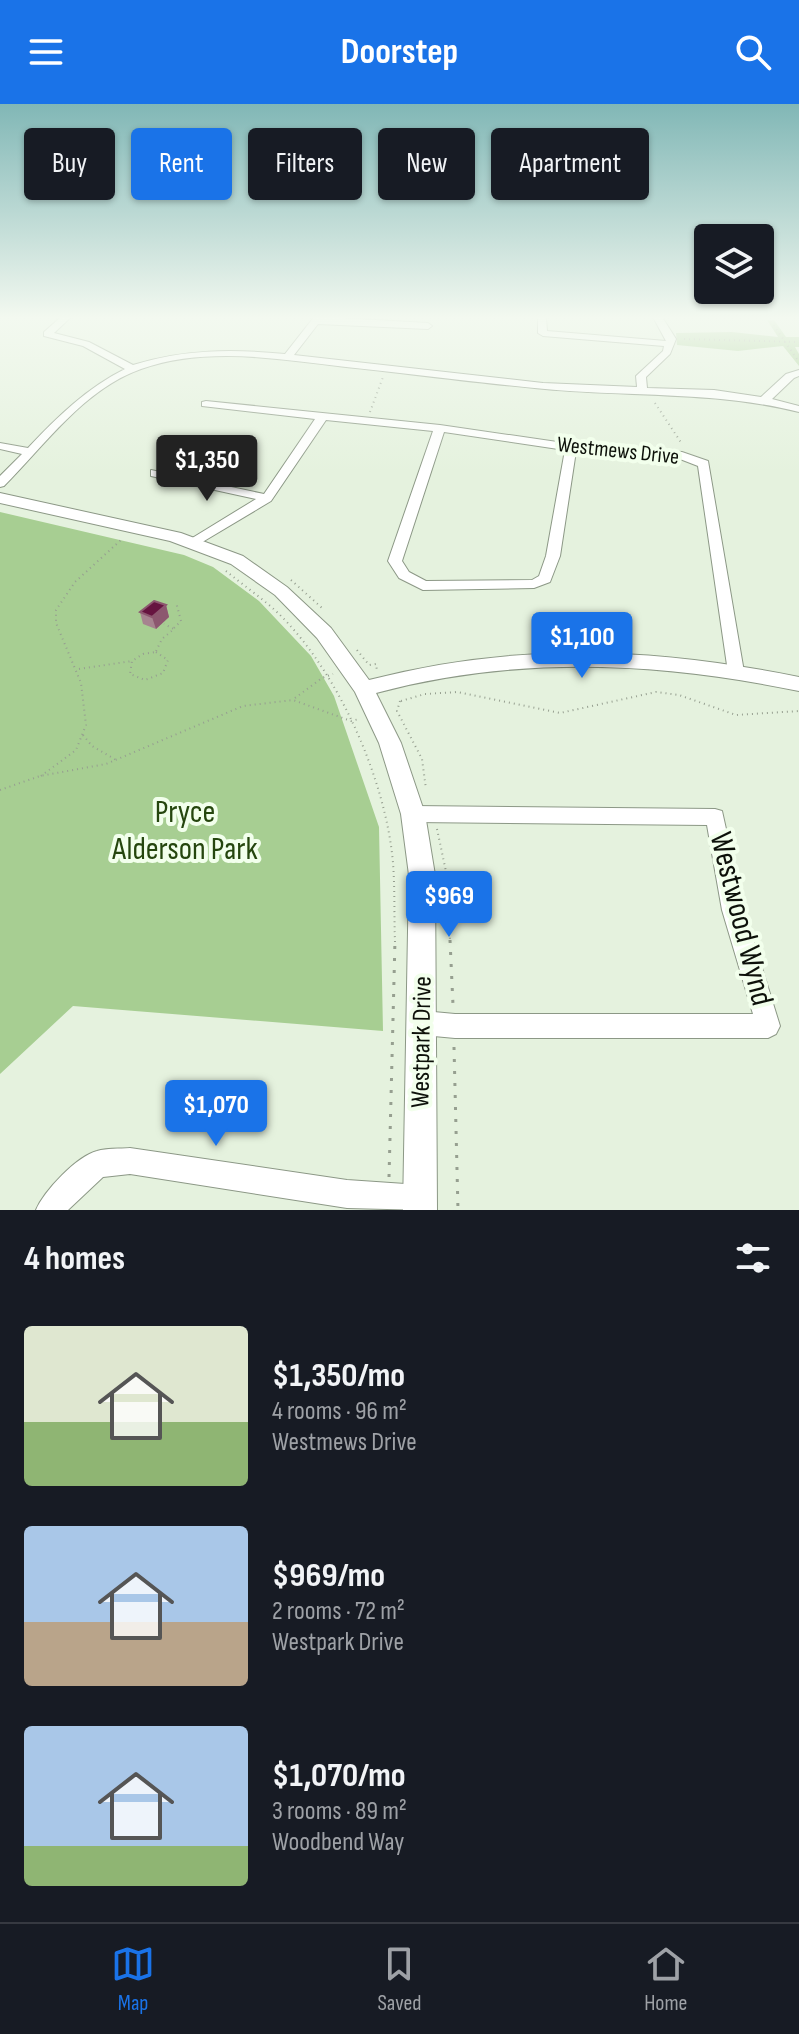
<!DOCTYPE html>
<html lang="en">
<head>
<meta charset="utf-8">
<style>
	body { margin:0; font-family:"Sofia Sans Condensed",sans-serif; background:#20242c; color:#f1f3f6; height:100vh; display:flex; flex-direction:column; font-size:30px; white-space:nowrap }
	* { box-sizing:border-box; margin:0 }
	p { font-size:26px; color:#9ea1a6 }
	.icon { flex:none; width:44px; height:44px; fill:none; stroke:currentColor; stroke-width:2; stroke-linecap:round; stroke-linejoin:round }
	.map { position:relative; height:1106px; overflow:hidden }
	.details { display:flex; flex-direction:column; background:#171b24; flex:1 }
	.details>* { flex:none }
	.banner { position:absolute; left:24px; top:24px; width:752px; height:72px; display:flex; gap:16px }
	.fabs { position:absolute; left:694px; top:120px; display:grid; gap:16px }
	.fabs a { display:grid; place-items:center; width:80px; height:80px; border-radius:8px; background:#171b24; box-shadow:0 2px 6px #0004; font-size:40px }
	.price { position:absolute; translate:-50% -68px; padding:0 18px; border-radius:8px; background:#1a73e8; color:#fff; font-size:26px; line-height:52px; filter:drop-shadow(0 2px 4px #0008) }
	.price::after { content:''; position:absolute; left:50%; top:48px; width:24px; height:18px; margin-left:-12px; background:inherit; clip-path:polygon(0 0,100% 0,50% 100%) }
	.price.on { background:#222; color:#fff }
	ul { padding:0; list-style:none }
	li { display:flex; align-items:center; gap:24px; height:200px; padding:0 24px }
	li span { display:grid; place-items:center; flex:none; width:224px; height:160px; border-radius:8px; color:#555 }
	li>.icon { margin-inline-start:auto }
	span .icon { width:96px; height:96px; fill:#fffc; stroke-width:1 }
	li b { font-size:34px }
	h2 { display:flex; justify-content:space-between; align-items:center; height:96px; padding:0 24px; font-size:34px }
	.chip { padding:0 28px; border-radius:8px; background:#171b24; box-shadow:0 2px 6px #0004; font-size:28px; line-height:72px }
	.chip.on { background:#1a73e8; color:#fff }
	header { display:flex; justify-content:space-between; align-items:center; height:104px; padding:0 24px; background:#1a73e8; color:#fff; font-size:36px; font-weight:700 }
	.tab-bar { display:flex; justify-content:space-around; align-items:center; height:112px; border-top:2px solid #363941; background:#171b24; font-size:22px; color:#9ea1a6 }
	.tab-bar a { display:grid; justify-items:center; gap:4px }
	.tab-bar .on { color:#1a73e8 }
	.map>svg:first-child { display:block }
</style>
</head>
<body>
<header><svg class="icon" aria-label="menu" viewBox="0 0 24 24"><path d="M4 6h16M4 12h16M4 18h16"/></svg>Doorstep<svg class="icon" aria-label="search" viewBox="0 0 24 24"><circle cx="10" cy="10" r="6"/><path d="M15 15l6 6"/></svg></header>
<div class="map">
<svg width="799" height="1106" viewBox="0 0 799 1106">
	<rect width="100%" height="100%" fill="#e5f2de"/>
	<g fill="#a7ce92">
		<polygon points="767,216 774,216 786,233 799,233 799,243 795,243 799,250 799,262 783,242 738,247 677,241 676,229 732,228 778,233"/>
		<polygon points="0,408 184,451 213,463 259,497 311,552 334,592 379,723 383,927 73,902 0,970"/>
	</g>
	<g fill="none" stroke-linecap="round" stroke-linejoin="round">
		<defs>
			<g id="minor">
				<path d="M61,213H71L54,229L89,238L133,261C184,245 233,245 285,250L314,213H323L428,219L432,222L428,225L318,220L294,251L543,279L637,283L636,272L663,247L664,242L543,232L538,229V213H546L547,227L666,237L653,213H662L676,235L670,250L646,273L647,284L714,286L761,293L786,270L799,266V272L794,274L772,295L799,302V308C715,287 631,293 545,285C479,279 412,270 346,263C278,255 207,242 141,265C84,285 45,341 4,382L0,383V372L22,350L0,345V339L28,344C57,313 87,284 125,265L83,242L44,232V228Z"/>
				<path d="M206,297L440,321L571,340L682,348L708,357L744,568L736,574L728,568L698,362L680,355L576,347L560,452L550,478L534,484L423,486L399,474L388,457L433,327L326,316L271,397L194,443L187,439L189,436L256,395L151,372V366L264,390L315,315L202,302V298ZM444,328L565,346L546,452L539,472L532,476L426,477L409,468L402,457Z"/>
				<polygon points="413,702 715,705 722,707 744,806 780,922 776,930 768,934 455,934 423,931 415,927 411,919 415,911 423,907 455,910 753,910 722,806 707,721 413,718 406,716 403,710 406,704"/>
				<path d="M130,1044L347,1076L420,1081L430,1085L434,1095L427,1106L347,1104L130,1070L103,1073L68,1106H36C44,1087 77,1052 97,1047C107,1044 119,1045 130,1044Z"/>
			</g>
			<path id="tertiary" d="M0,389L181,429L243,452L287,483L331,524L369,576C516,538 651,543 799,573V587C657,558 517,551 376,589L401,639L425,710L435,771L437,1106H403L409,771L401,710L379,639L355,588L317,534L275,491L231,460L170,437L0,399Z"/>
		</defs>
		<use href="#minor" stroke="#8c9886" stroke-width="2"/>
		<use href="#tertiary" stroke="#8c9886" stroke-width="2"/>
		<g stroke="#969f90" stroke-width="2" stroke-dasharray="1 4" stroke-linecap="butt">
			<polyline points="768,213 799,258"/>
			<polyline points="684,235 799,238"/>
			<polyline points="655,299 682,340"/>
			<polyline points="370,308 383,273"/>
			<path d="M226,467C243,481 262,494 278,509C338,567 386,676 393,759C395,785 394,812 395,838"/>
			<polyline points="291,476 322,504"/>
			<polyline points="174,524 181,517 176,498"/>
			<polyline points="357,546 369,561 376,560 377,567"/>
			<polyline points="156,547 162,535 174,525 164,520"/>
			<polygon points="156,548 168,556 163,569 145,576 130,570 132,557 143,550"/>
			<polyline points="79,565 132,557"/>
			<polyline points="295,594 322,574 333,570"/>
			<polyline points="400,597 397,607 422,655 426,685"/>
			<polyline points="401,597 425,590 457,588 560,609 656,588 679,591 736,611 799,607"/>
			<polyline points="83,631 92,642 116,656"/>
			<polyline points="41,672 76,646 86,621 81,579 56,519 56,506 75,478 122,435"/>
			<polyline points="0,686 40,672 106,660 243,602 293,596 351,617 359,615"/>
			<polyline points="437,725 448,777 450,838"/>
		</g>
		<g stroke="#969f90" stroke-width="3" stroke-dasharray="3 9" stroke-linecap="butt">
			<polyline points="450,836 453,901"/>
			<polyline points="454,943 458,1106"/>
			<polyline points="389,1073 395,836"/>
		</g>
		<use href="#minor" fill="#fff" fill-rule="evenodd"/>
		<use href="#tertiary" fill="#fff" fill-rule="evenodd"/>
	</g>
	<polygon fill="#a6838f" points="166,501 169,513 156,525 143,520 140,508"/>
	<polygon fill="#8c576f" points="166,501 169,513 156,525 152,513"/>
	<polygon fill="#661440" stroke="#8c576f" stroke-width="2" points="154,497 166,501 152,513 140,508"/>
	<linearGradient id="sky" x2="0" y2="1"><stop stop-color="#81b7b6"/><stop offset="0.58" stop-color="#f3f9f0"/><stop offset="1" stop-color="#f3f9f0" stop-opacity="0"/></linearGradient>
	<rect width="799" height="368" fill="url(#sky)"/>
	<g text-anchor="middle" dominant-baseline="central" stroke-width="8" stroke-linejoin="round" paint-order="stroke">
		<g font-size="22" fill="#0d110a" stroke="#f2ffec">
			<text transform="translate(618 347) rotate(6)">Westmews Drive</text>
		</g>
		<g font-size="26" fill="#0d110a" stroke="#f2ffec">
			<text transform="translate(422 938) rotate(-89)">Westpark Drive</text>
		</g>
		<g font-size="32" fill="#25460e" stroke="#f2ffec">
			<text x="185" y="708">Pryce<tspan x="185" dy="37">Alderson Park</tspan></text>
		</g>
		<g font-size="32" fill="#0d110a" stroke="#f2ffec">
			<text transform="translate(741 815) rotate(76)">Westwood Wynd</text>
		</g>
	</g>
</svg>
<div class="fabs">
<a><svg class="icon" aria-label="layers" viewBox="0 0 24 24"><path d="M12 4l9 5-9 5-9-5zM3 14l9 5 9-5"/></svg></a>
</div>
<b class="price on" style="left:207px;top:399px">$1,350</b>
<b class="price" style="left:582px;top:576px">$1,100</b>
<b class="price" style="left:449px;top:835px">$969</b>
<b class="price" style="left:216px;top:1044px">$1,070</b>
<div class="banner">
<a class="chip">Buy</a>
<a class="chip on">Rent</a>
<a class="chip">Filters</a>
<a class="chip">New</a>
<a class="chip">Apartment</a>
</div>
</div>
<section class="details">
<h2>4 homes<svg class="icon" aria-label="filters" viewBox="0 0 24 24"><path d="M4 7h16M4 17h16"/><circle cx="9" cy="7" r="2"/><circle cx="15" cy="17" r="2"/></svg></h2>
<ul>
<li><span style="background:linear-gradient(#dfe7d0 60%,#8fb573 0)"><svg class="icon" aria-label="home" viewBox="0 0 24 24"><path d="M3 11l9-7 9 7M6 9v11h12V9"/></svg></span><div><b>$1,350/mo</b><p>4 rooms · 96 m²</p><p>Westmews Drive</p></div></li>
<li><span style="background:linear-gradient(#a9c7e8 60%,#b9a48a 0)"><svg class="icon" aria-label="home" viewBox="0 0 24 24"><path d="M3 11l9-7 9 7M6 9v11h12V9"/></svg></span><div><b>$969/mo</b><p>2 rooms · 72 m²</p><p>Westpark Drive</p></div></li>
<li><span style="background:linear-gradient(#a9c7e8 75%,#8fb573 0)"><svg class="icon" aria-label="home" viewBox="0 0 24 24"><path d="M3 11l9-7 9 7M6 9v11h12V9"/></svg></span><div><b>$1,070/mo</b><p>3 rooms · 89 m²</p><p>Woodbend Way</p></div></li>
</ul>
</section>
<nav class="tab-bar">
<a class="on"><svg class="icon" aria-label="map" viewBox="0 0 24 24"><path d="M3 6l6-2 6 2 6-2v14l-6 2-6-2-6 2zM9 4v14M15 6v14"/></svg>Map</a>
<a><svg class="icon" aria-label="saved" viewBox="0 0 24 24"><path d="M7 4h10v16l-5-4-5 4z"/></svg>Saved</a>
<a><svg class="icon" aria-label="home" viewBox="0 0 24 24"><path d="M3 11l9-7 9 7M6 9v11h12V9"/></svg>Home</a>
</nav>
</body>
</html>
